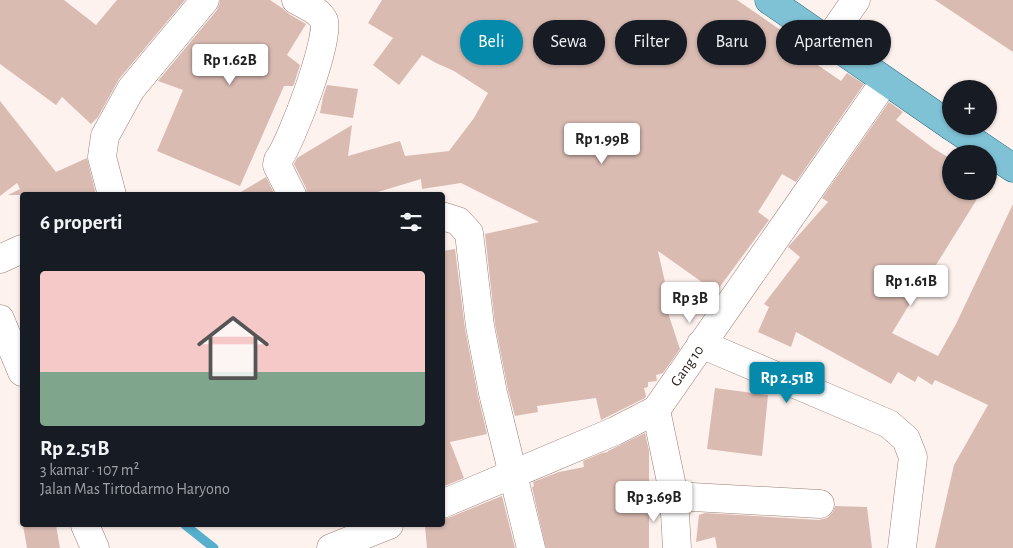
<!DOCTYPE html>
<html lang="id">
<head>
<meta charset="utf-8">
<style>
	body { margin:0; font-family:"Alegreya Sans",sans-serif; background:#20242c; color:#f1f3f6; height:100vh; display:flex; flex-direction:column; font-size:19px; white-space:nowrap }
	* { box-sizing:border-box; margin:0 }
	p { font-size:16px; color:#9ea1a6 }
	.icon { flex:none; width:28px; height:28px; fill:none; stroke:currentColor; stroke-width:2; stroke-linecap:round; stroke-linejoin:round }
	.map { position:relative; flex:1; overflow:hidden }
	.drawer { position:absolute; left:20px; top:192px; width:425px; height:335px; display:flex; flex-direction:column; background:#171b24; border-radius:5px; box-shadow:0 1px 4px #0004 }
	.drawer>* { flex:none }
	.hud { position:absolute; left:460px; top:20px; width:475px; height:45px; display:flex; gap:10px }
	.buttons { position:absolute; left:942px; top:80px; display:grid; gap:10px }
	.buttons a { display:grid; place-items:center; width:55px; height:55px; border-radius:50%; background:#171b24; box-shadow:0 1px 4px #0004; font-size:25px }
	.price { position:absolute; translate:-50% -42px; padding:0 11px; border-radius:5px; background:#fff; color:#222; font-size:16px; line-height:32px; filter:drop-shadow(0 1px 2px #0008) }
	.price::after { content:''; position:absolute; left:50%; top:30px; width:15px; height:11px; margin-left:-8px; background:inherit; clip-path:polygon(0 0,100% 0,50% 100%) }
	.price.on { background:#058aab; color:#fff }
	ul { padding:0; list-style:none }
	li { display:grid; align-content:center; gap:10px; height:265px; padding:0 20px }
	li+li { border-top:1px solid #363941 }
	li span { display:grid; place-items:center; height:155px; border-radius:5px; color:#555 }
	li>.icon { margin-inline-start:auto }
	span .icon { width:90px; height:90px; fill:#fffc; stroke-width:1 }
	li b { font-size:21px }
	h2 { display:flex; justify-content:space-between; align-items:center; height:60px; padding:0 20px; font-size:21px }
	.chip { padding:0 18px; border-radius:22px; background:#171b24; box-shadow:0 1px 4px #0004; font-size:18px; line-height:45px }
	.chip.on { background:#058aab; color:#fff }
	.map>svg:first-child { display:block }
</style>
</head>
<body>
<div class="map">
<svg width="1013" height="548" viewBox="0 0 1013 548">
	<rect width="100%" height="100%" fill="#fef2ee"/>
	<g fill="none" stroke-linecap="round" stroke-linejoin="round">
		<polyline stroke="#55afcd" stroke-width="9" points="185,525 214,548"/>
	</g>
	<g fill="#d9bbb2">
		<polygon points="0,0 64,0 96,25 117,0 185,0 119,79 98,117 91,124 62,97 56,105 0,64"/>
		<polygon points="220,0 270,0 282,8 289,14 306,24 287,55 300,65 294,84 293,86 284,86 240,186 157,151 183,90 158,81 217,10 220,3"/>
		<polygon points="382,0 737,0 795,40 790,46 841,81 847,73 864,84 796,182 782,174 758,212 769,220 716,292 658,251 671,309 667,310 680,349 663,373 656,375 657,381 648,382 648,387 644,388 646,396 645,398 601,420 596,398 537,406 538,412 515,416 508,390 495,324 485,234 539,222 461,183 422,189 421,179 368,195 307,195 306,188 294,164 297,158 352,125 348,156 400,141 405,156 449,151 474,118 488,93 454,71 436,63 422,55 399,85 373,65 393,38 368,23"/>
		<polygon points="935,0 1013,0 1013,52"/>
		<polygon points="327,85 358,89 353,118 320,113 323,97"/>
		<polygon points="0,101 56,172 87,158 96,195 8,195 20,189 17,183 0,196"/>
		<polygon points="889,102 903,112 896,120 933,148 951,159 951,191 982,191 931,273 929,272 892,333 938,356 956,324 1013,204 1013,548 935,548 954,465 988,405 935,380 932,385 918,376 915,382 898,372 891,384 796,332 791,347 758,332 769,307 764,304 800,257 788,247 828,202 822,198"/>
		<polygon points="266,177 275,195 236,195"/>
		<polygon points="455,249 465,329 478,396 487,434 450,442 464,478 442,487 442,251"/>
		<polygon points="715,388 768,395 762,456 707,449"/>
		<polygon points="645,433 649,451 649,548 546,548 532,487 534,486 533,482 559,472 584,467 583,461 602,453 608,452 608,451"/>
		<polygon points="502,496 515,548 427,548 425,526 442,525 442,519 448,518"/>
		<polygon points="835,506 867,507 872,548 717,548 715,537 696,542 699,515 705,513 819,520 827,518 833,512"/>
		<polygon points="23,525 56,525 60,548 27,548"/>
	</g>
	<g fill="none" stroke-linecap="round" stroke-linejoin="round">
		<defs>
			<g id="minor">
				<polyline points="828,40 856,0"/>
				<polyline points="112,195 102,157 105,136 131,89 205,0"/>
				<path d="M292,195L277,165L278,160C291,143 330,40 324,21C320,11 305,5 296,0"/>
				<polyline points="442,216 458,221 469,233 480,326 493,393 531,548"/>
				<polyline points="0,259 22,249"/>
				<polyline points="0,319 22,372"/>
				<polyline points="701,344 889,424 906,439 913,457 902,548"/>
				<polyline points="656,410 674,496 677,548"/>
				<polyline points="674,496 820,504"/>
				<path id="s1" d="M442,504L615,431L656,410L885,81"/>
				<polyline points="85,525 95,548"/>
				<polyline points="331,548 389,525"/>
			</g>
			<g id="major">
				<polyline points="769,0 951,126"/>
				<polyline points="951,126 1013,168"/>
			</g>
		</defs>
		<use href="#minor" stroke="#9b8077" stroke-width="29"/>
		<use href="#major" stroke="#286d80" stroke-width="29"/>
		<use href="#minor" stroke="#fff" stroke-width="28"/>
		<use href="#major" stroke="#7fc2d5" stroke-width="28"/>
	</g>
	<g text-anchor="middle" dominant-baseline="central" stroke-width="4.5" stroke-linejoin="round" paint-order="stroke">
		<g font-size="15" fill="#251a17" stroke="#fff">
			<text stroke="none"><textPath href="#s1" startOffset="288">Gang 10</textPath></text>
		</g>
	</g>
</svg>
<div class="buttons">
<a>+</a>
<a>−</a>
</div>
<b class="price" style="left:230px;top:86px">Rp 1.62B</b>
<b class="price" style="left:602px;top:165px">Rp 1.99B</b>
<b class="price" style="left:911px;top:307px">Rp 1.61B</b>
<b class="price" style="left:690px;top:324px">Rp 3B</b>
<b class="price on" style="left:787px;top:404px">Rp 2.51B</b>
<b class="price" style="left:654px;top:523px">Rp 3.69B</b>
<div class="hud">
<a class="chip on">Beli</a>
<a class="chip">Sewa</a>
<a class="chip">Filter</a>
<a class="chip">Baru</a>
<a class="chip">Apartemen</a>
</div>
<section class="drawer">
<h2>6 properti<svg class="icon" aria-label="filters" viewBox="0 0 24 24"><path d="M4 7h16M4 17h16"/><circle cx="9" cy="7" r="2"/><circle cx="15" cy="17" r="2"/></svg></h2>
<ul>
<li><span style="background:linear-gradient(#f6c9c9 65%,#7fa58c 0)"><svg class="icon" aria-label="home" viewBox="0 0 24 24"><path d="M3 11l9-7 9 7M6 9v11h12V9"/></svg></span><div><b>Rp 2.51B</b><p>3 kamar · 107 m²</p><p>Jalan Mas Tirtodarmo Haryono</p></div></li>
</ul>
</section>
</div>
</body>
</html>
